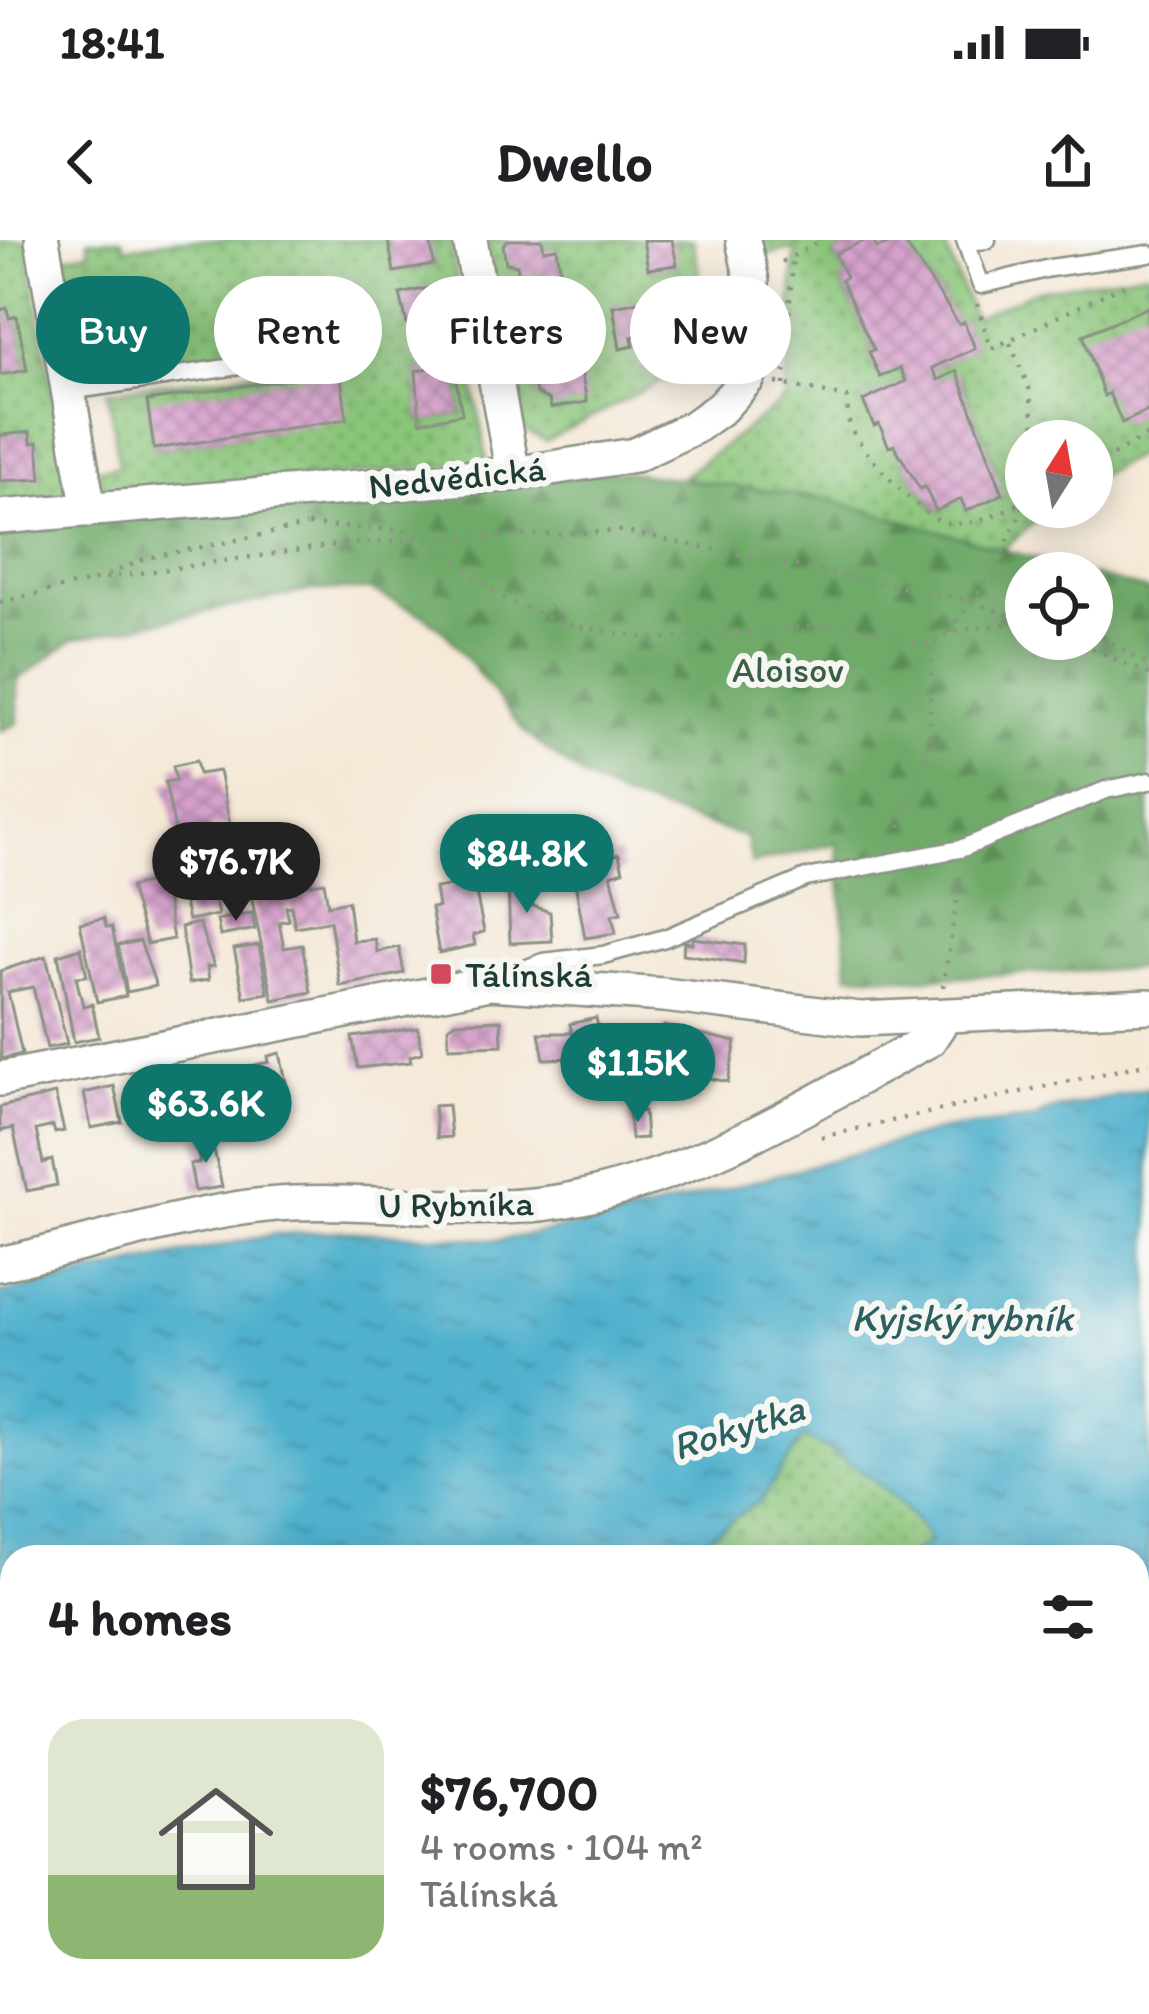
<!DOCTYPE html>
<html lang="en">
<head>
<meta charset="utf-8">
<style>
	body { margin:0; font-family:Itim,sans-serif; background:#f6f6f6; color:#202124; height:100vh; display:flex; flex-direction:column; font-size:45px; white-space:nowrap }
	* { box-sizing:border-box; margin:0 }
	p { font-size:39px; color:#757577 }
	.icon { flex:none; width:66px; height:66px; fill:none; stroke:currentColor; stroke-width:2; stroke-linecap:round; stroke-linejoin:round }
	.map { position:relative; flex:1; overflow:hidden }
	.drawer { position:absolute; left:0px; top:1305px; width:1149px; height:471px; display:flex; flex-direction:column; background:#fff; border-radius:36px 36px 0 0; box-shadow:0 6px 30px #0003 }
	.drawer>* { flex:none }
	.hud { position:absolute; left:36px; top:36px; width:1077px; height:108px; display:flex; gap:24px }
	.needle { width:78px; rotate:11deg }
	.controls { position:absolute; left:1005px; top:180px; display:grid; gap:24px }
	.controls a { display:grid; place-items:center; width:108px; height:108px; border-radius:50%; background:#fff; box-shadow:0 6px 30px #0003; font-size:60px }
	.price { position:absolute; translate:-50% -102px; padding:0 27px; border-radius:42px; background:#0f766e; color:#fff; font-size:39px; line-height:78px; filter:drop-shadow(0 3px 6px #0008) }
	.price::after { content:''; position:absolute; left:50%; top:72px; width:36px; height:27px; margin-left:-18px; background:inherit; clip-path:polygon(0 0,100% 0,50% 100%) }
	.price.on { background:#222; color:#fff }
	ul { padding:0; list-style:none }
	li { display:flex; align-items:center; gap:36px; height:300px; padding:0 48px }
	li span { display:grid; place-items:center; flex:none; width:336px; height:240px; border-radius:36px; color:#555 }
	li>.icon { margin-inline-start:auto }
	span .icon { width:144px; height:144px; fill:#fffc; stroke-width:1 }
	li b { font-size:51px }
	h2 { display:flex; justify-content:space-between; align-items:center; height:144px; padding:0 48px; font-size:51px }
	.chip { padding:0 42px; border-radius:54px; background:#fff; box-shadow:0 6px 30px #0003; font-size:42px; line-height:108px }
	.chip.on { background:#0f766e; color:#fff }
	.status { display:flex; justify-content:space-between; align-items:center; height:84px; padding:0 60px; background:#fff; direction:ltr }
	.status svg { height:33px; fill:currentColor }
	header { display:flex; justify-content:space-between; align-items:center; height:156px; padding:0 48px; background:#fff; font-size:54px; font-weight:800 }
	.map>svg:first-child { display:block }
</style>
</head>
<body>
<div class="status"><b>18:41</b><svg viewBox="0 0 49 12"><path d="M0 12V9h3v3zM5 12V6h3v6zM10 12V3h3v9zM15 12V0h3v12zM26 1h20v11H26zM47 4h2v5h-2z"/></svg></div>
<header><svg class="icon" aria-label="back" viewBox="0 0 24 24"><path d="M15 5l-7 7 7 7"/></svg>Dwello<svg class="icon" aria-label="share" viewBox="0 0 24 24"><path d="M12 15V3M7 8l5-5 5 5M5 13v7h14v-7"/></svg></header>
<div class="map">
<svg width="1149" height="1774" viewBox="0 0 1149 1774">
	<defs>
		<pattern id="grass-dots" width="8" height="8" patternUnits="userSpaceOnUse" patternTransform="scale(3)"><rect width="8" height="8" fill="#8ac579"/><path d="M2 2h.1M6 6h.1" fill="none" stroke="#70a164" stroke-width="1.8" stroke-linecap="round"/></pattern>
		<pattern id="forest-firs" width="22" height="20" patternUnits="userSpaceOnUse" patternTransform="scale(3)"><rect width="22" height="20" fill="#6faa69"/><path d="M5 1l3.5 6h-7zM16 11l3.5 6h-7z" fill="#5b8c57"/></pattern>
		<pattern id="water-ripples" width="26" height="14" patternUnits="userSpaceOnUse" patternTransform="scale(3)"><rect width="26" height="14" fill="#4fb1cd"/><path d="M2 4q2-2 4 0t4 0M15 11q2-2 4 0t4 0" fill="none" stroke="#4191a7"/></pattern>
		<pattern id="building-cross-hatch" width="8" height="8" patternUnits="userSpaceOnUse" patternTransform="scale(3)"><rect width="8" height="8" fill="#d7a0cc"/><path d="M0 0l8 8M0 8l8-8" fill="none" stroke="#ae84a6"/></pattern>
	</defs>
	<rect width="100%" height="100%" fill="#f6f6f2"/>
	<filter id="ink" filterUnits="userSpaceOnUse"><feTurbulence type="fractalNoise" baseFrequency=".00833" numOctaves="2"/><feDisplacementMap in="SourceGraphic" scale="24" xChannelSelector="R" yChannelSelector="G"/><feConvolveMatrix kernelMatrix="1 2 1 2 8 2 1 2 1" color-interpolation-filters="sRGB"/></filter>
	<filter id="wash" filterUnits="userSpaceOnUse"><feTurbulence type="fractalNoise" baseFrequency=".004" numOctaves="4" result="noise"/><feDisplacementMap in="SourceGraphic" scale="48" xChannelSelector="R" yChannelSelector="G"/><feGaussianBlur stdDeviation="2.7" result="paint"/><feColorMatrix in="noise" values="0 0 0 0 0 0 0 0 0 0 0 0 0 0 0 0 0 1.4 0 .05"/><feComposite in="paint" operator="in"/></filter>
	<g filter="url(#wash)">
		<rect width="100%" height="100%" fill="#f5e8d6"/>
		<g fill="url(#grass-dots)" stroke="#548156" stroke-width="3" fill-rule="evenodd">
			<polygon points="1,0 26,0 70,256 0,262 0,241 41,238 38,203 31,203 30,193 0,195 0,135 27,129 17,77 9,78 7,69 0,70"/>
			<path d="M88,0H122L124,8L178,0H388L395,32L434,25L430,0H450L487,222L109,257L97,229L119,226L108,151L364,118L360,98L88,135L79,130L62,17L89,12ZM438,47L445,84L419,89L418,82L407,84L401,54ZM442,126L445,136L455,134L462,174L420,182L416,131ZM148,161L282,188L155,209Z"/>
			<path d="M487,0H508L513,26L545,32L547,39L561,35L557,8L544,10L542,0H646L649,29L676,25L672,0H693L714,114L546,201L522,189ZM681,54L643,95L632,97L634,106L620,108L613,66L639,61L641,68ZM562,71L549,160H543L536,153L523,77Z"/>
			<polygon points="757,0 866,0 835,14 846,37 841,41 874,110 869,113 880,136 900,128 906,141 863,162 874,185 879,184 936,271 961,259 967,271 996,228 958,132 938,140 932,128 974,107 964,83 959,84 903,0 943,0 974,78 1037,50 1149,31 1149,70 1083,96 1104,155 1109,153 1122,182 1149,170 1149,209 1092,239 1092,201 1026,201 1026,267 1052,267 1003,309 682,237 785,160 795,8 759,17"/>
			<path d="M802,1197C849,1217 904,1258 930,1302L907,1317H679L762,1259Z"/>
			<polygon points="1149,1522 1149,1774 458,1774 457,1764 1137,1764 1137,1526"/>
		</g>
		<polygon fill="url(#forest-firs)" stroke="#47744e" stroke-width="3" points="622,231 828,259 1085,333 1026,333 1026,399 1092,399 1092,335 1149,351 1149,728 922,738 848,734 837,603 752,624 746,597 622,558 585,539 525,493 447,394 425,376 370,350 313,350 74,399 18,440 18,483 0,491 0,287"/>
		<path fill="url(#water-ripples)" stroke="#377780" stroke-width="3" d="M1149,848V1494L1137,1498V1317H907L930,1302C905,1258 848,1217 803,1197L762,1259L679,1317H12V1764H240L213,1774H0V1053L274,994L341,991L499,1000L611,980L945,889L1033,879L1048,871Z"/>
		<g id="blocks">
			<g fill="url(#building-cross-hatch)">
				<polygon points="388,0 430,0 434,25 394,32"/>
				<polygon points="508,0 542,0 544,10 557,8 561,36 546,39 545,32 519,37 517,25 506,23 503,5"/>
				<polygon points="643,0 672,0 677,25 648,29"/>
				<polygon points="866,0 873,0 877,8 903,0 959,84 964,82 975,108 932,128 938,140 957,131 1003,254 966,271 961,259 936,271 925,247 920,249 894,205 889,207 879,184 874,186 863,161 906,141 900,128 880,137 869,112 874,110 841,40 846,37 835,14"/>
				<polygon points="438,46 445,84 419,89 418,82 407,84 400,54"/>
				<polygon points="681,54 688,97 645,105 643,95 632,97 634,106 620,109 613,66 640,61 641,68"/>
				<polygon points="1148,67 1149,170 1122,183 1109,153 1104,156 1083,95"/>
				<polygon points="7,68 9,78 17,76 27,130 0,135 0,70"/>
				<polygon points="562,70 564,79 571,78 587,162 551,168 549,160 536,153 523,76"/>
				<polygon points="443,125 445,136 455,134 462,174 420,182 416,131"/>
				<polygon points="340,131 347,179 154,209 147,161"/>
				<polygon points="30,192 31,203 38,202 41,239 0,241 0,195"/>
				<polygon points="196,521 199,534 219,531 230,585 209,587 212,602 178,604 165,542 176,540 173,526"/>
				<polygon points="619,614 623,631 611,635 621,673 612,675 616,693 585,698 572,626"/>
				<polygon points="259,624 263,641 307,636 308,645 324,642 328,665 348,661 353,701 375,699 377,712 399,707 404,733 340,746 330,681 295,687 291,666 286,667 289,680 279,682 284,708 302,705 311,752 273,760 245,627"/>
				<polygon points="163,639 173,699 147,704 130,647"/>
				<polygon points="529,639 530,665 550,672 552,701 510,703 508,640"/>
				<polygon points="474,643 484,692 473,695 475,705 439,713 431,668 438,667 435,648"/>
				<polygon points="214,657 218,675 188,680 184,663"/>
				<polygon points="252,673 255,689 220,696 217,680"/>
				<polygon points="104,678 106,687 112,687 126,756 97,762 80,683"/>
				<polygon points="199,683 214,726 207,727 209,740 189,743 181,687"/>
				<polygon points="693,698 745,705 744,723 683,714 684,702 692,703"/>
				<polygon points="140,701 156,746 127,752 118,705"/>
				<polygon points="259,705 268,753 244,757 234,709"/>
				<polygon points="81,708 87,736 76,737 83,766 92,764 99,797 74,802 58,715"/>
				<polygon points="46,716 67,804 47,808 33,747 8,752 22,814 1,819 0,731"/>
				<polygon points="596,778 608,831 582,837 577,818 544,819 539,793 572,793 570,784"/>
				<polygon points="501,780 502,805 449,807 448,787 456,782"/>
				<polygon points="664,786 736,802 728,842 689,834 687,845 662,847 654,838"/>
				<polygon points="418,788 422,813 410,816 411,822 358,828 352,797"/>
				<polygon points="280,813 289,856 277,858 278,865 230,874 222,832 269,822 268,816"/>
				<polygon points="189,834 194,860 151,869 149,837"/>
				<polygon points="114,846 122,882 91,888 84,853"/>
				<polygon points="55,854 64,891 55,893 53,886 36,890 43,923 52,920 57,945 27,951 13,888 0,891 0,867"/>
				<polygon points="448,865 451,897 437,898 434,866"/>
				<polygon points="644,871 646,898 631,899 629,873"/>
				<polygon points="211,895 222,947 195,951 190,924 200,923 194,898"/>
			</g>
		</g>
	</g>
	<g filter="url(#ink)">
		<use href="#blocks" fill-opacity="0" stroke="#8a9285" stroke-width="3"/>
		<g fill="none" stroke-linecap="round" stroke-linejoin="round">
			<defs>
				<g id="lane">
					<polyline points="965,0 981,45 1050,28 1149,14"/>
					<polyline points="967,2 987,0"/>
					<polyline points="69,151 356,109"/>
					<polyline points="506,736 543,722 603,715 665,698 806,638 960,609 1106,550 1149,541"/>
				</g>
				<g id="street">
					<polyline points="42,0 89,270"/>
					<polyline points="470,0 513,234"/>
					<polyline points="0,277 513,234 635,215 694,187 722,167 748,138 752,41 743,0"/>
					<polyline points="0,839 489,743 664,755 860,779 1149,766"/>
					<path d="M0,1024C82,1006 185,973 266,965C373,955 477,981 583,957C708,930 818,859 929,800L943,779"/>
					<polyline points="441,1764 442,1774"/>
				</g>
			</defs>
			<use href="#lane" stroke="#8a9285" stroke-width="21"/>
			<use href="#street" stroke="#8a9285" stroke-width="38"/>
			<g stroke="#8a9285" stroke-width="4.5" stroke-dasharray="3 9" stroke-linecap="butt">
				<polyline points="782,22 822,0"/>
				<polyline points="977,64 991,109 1132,41"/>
				<polyline points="1010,103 1029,148 1037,201"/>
				<path d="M776,143L847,157C848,165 847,177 850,185C858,209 922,278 946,283C972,288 1002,271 1026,261"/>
				<polyline points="784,145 793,14"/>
				<polyline points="1092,227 1149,194"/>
				<polyline points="308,285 408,291 445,311 503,358 564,384 654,399 844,384 932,406 949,392 1020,382"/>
				<polyline points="108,335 147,318 306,286"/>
				<polyline points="0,362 99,339 342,304 621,291 971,361 1026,382"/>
				<polyline points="1092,390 1149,426"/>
				<polyline points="949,392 995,329 1025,263"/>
				<polyline points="1070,399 1149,434"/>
				<polyline points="896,598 929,506 932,406"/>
				<polyline points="943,747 962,629"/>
				<polyline points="821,897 1149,823"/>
				<polyline points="1137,1514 1149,1511"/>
				<polyline points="273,1774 311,1764"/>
			</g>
			<use href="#lane" stroke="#fff" stroke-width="16"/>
			<use href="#street" stroke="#fff" stroke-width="33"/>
		</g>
	</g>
	<rect fill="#d1495b" stroke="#f6f6f2" stroke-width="4.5" x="429" y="722" width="24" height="24" rx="6"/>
	<g text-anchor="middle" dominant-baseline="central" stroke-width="12" stroke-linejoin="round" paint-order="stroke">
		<g font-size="36" fill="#1f3d34" stroke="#f6f6f2">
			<text transform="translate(457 237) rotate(-6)">Nedvědická</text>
			<text transform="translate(456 964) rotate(-1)">U Rybníka</text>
		</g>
		<g font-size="36" fill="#3a5f45" stroke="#f6f6f2">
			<text x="788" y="429">Aloisov</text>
		</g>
		<g font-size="36" fill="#1f3d34" stroke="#f6f6f2" text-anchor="start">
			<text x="465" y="734">Tálínská</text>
		</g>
		<g font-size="39" font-style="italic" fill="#2d6062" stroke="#f6f6f2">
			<text x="962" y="1077">Kyjský rybník</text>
			<text transform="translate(738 1187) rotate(-18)">Rokytka</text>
		</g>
	</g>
</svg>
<div class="controls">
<a><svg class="needle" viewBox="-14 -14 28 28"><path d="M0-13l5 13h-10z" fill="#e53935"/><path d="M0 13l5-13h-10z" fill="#757577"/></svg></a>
<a><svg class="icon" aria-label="locate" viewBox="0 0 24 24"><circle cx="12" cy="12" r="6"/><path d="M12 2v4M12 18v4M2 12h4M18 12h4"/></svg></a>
</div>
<b class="price" style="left:527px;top:676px">$84.8K</b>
<b class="price on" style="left:236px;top:684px">$76.7K</b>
<b class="price" style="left:638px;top:885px">$115K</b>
<b class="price" style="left:206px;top:926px">$63.6K</b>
<div class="hud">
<a class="chip on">Buy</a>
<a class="chip">Rent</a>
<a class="chip">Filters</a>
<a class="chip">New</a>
</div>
<section class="drawer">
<h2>4 homes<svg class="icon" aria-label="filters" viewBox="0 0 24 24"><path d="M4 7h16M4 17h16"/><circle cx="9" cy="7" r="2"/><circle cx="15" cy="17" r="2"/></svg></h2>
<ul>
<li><span style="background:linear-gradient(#dfe7d0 65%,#8fb573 0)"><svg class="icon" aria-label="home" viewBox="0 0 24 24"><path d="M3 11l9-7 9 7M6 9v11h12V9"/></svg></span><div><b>$76,700</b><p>4 rooms · 104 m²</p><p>Tálínská</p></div></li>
</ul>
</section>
</div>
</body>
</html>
